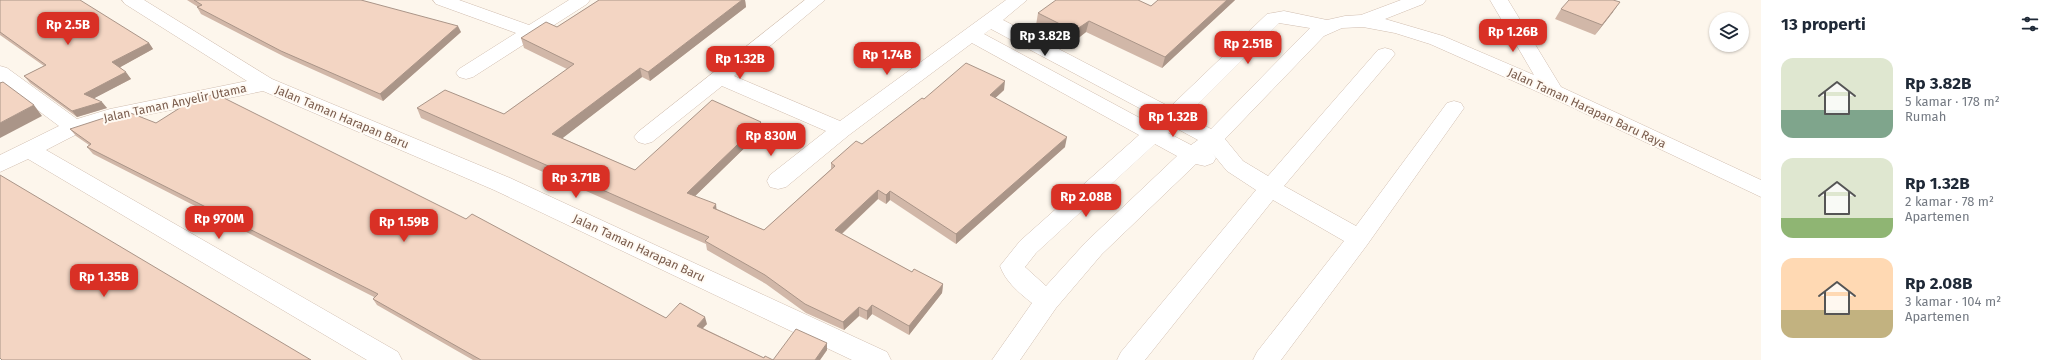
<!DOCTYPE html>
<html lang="id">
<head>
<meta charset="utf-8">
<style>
	body { margin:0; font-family:"Fira Sans",sans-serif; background:#f6f6f7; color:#1f2937; height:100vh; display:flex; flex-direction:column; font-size:15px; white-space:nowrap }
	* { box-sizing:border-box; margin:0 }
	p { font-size:13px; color:#747a83 }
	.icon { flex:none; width:22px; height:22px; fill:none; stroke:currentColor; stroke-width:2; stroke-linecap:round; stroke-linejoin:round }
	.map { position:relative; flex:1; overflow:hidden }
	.panel { display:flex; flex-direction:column; background:#fff; width:300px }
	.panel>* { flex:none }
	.fabs { position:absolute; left:1709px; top:12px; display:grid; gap:8px }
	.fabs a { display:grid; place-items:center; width:40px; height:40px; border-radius:50%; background:#fff; box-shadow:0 1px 3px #0004; font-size:20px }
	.price { position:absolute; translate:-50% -34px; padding:0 9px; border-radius:8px; background:#d93025; color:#fff; font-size:13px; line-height:26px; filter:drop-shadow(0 1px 2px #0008) }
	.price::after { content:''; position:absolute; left:50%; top:24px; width:12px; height:9px; margin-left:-6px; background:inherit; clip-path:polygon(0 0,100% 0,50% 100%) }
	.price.selected { background:#222; color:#fff }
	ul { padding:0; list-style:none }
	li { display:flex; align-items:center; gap:12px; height:100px; padding:0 20px }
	li span { display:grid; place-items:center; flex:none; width:112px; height:80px; border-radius:12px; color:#555 }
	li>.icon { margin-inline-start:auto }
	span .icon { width:48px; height:48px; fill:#fffc; stroke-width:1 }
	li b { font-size:17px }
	h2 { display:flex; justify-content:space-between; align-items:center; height:48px; padding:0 20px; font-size:17px }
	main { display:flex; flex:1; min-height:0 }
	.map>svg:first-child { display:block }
</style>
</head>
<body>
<main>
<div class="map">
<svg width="1761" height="360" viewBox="0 0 1761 360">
	<rect width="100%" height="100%" fill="#fdf6ec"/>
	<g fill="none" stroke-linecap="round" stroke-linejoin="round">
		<defs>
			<g id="minor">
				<polygon points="122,0 144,0 272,79 510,178 887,352 891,360 852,360 494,190 263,91 112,122 81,132 46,150 398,352 402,360 367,360 28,159 0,172 0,155 59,126 0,82 0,66 7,68 77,119 110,109 247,81 125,4"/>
				<polygon points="433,0 459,0 529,25 569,0 590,0 587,4 473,77 466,79 459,77 456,73 459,69 516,33 436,4"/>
				<path d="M805,0H825L734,76L840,121L1006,0H1027L1003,20L1170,107L1267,14L1284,11L1327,20L1345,16L1361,15L1401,0H1426L1423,4L1385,19L1443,36L1534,75L1490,0H1508L1561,87L1761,180V197L1563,103L1430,44L1395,33L1363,27L1342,28L1324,36L1225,139L1243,161L1268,176L1378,50L1385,48L1392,50L1395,54L1392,58L1284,186L1356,226L1447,103L1454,101L1461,103L1464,108L1367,245L1281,360H1253L1257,352L1344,241L1273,200L1145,360H1117L1121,352L1256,190L1227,171L1213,154L1216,158L1213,163L1205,166L1196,164L1102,254L1056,308L1020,360H992L1032,303C1018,292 1006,282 1000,266L1020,241L1139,135L972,43L849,135L786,187L778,189L770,187L767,181L770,175L826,131L722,86L652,142L645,144L638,142L634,137L638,132ZM1279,23L1310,28L1211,129L1186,116ZM991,29L1158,118L1151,124L984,34ZM1174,127L1198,140L1191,145L1168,133ZM1155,144L1177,156L1086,242L1046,286L1025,267L1036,253Z"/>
			</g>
		</defs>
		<use href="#minor" stroke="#d1beb0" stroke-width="1"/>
		<use href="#minor" fill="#fff" fill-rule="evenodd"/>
	</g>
	<g fill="#d1b7a8">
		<polygon points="0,0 149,43 153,49 120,67 131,79 94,98 107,108 77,117 30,83 24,76 44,66 0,35"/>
		<polygon points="187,0 361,0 461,32 383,101 285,57 201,14 197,7 198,7"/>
		<polygon points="599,0 745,0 746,7 650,81 642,77 562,138 635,170 762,131 695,196 717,209 764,230 831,169 831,163 862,144 924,99 1004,90 995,98 1065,147 956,244 890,200 886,204 878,199 842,234 912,272 943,284 942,293 909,335 872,314 867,320 859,316 844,330 806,313 766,284 707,250 706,244 421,118 417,108 504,114 567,69 524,48 521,38 557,27"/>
		<polygon points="1158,0 1235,0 1234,1 1162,68 1086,32 1072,43 1036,25 1038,13 1151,6"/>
		<polygon points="1561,9 1613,12 1595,35 1555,19"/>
		<polygon points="156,123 466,219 666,318 707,324 703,328 764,358 773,360 827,343 827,350 820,360 473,360 377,305 373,299 374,297 93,154 87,147 89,145 76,136 70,129"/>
	</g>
	<g fill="#aa9588">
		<polygon points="742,0 745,0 746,7 650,81 648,72"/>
		<polygon points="1227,0 1235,0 1234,1 1162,68 1165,57"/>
		<polygon points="1620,2 1613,12 1595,35 1602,25"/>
		<polygon points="1089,21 1086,32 1072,43 1074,31"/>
		<polygon points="458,26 461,32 383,101 380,94"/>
		<polygon points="149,43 153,49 117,69 112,62"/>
		<polygon points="640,68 642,77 555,144 552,134"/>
		<polygon points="126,72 131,79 89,101 84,94"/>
		<polygon points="1005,81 1004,90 989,104 990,95"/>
		<polygon points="102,102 107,108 77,117 72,111"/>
		<polygon points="34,105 42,116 0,138 0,123"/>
		<polygon points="761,122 762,131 689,202 687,193"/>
		<polygon points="1067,137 1065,147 956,244 956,234"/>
		<polygon points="878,190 878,199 836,239 835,230"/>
		<polygon points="890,191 890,200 886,204 886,195"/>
		<polygon points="716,204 717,214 713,208"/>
		<polygon points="943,284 942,293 909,335 909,326"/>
		<polygon points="872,305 872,314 867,320 867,311"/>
		<polygon points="859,307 859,316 844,330 843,322"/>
		<polygon points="705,317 707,324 699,332 697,326"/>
		<polygon points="827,343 827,350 820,360 815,360"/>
	</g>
	<g fill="#f3d5c3" stroke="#aa9588">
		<polygon points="0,0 80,0 149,43 112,62 126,72 84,94 102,102 72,111 24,76 46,65 0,32"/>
		<polygon points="194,0 361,0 458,26 380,94 281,51 197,7 202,5"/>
		<polygon points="599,0 742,0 648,72 640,68 552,134 635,170 712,100 761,122 687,193 716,204 713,208 764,230 835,166 831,163 856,141 862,144 922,98 924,99 966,63 1005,81 990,95 1067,137 956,234 890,191 886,195 878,190 835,230 912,272 914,269 943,284 909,326 872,305 867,311 859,307 843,322 805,304 765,275 705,241 709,237 417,108 445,90 504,114 574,64 521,38 546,22 557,27"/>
		<polygon points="1056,0 1138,0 1151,6 1158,0 1227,0 1165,57 1089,21 1074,31 1038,13"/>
		<polygon points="1569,0 1613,0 1620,2 1602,25 1561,9"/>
		<polygon points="3,82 34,105 0,123 0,83"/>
		<polygon points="216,94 466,219 472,214 666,318 680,303 705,317 697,326 764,358 765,356 773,360 796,329 827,343 815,360 481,360 373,299 378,294 87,147 91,144 70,129 107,117 128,112 156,123 194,99"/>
		<polygon points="0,175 311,360 2,360 0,358"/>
	</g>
	<g text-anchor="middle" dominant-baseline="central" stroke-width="4" stroke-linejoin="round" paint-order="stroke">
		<g font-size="12" fill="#7a5c4d" stroke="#fffaf3">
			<text transform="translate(175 103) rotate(-12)">Jalan Taman Anyelir Utama</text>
			<text transform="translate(1587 108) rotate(25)">Jalan Taman Harapan Baru Raya</text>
			<text transform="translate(342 117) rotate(23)">Jalan Taman Harapan Baru</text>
			<text transform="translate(639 248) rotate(25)">Jalan Taman Harapan Baru</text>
		</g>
	</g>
</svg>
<div class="fabs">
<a><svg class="icon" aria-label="layers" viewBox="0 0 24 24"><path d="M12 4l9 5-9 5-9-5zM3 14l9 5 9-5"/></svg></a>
</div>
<b class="price" style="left:68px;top:46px">Rp 2.5B</b>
<b class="price" style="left:1513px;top:53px">Rp 1.26B</b>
<b class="price selected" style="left:1045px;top:57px">Rp 3.82B</b>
<b class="price" style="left:1248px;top:65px">Rp 2.51B</b>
<b class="price" style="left:887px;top:76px">Rp 1.74B</b>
<b class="price" style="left:740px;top:80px">Rp 1.32B</b>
<b class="price" style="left:1173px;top:138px">Rp 1.32B</b>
<b class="price" style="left:771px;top:157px">Rp 830M</b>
<b class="price" style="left:576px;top:199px">Rp 3.71B</b>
<b class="price" style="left:1086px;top:218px">Rp 2.08B</b>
<b class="price" style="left:219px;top:240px">Rp 970M</b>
<b class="price" style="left:404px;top:243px">Rp 1.59B</b>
<b class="price" style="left:104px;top:298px">Rp 1.35B</b>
</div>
<section class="panel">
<h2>13 properti<svg class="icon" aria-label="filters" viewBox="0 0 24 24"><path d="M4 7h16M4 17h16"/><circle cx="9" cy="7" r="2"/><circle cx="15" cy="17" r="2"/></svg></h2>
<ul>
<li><span style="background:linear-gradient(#dfe7d0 65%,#7fa58c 0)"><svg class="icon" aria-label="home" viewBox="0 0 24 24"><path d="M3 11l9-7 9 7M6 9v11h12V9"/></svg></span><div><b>Rp 3.82B</b><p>5 kamar · 178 m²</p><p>Rumah</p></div></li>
<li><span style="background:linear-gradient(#dfe7d0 75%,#8fb573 0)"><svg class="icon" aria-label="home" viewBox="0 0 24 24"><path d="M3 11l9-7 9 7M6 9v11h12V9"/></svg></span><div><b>Rp 1.32B</b><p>2 kamar · 78 m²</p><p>Apartemen</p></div></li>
<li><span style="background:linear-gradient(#ffd9b3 65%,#c2b280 0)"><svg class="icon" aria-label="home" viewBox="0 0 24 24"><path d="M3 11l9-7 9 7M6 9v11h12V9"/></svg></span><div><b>Rp 2.08B</b><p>3 kamar · 104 m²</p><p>Apartemen</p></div></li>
</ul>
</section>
</main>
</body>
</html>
